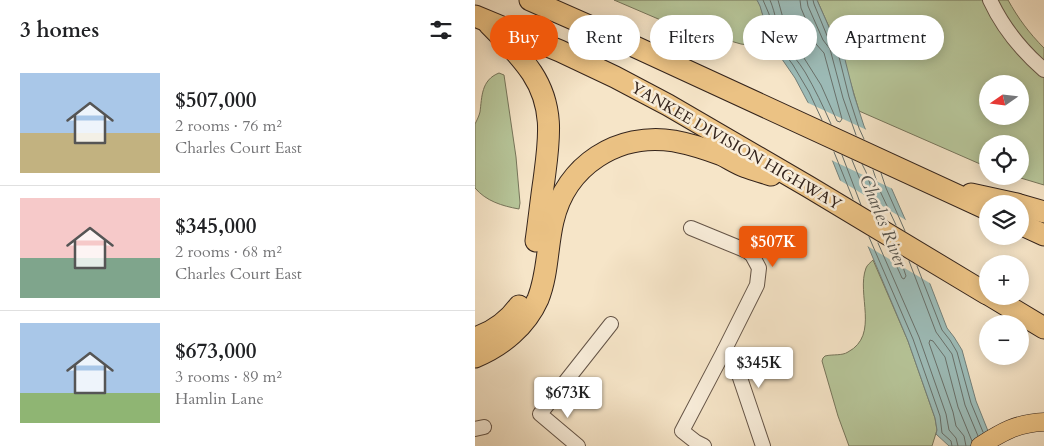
<!DOCTYPE html>
<html lang="en">
<head>
<meta charset="utf-8">
<style>
	body { margin:0; font-family:Cardo,serif; background:#f6f6f6; color:#202124; height:100vh; display:flex; flex-direction:column; font-size:19px; white-space:nowrap }
	* { box-sizing:border-box; margin:0 }
	p { font-size:16px; color:#757577 }
	.icon { flex:none; width:28px; height:28px; fill:none; stroke:currentColor; stroke-width:2; stroke-linecap:round; stroke-linejoin:round }
	.map { position:relative; flex:1; overflow:hidden }
	.drawer { display:flex; flex-direction:column; background:#fff; width:475px }
	.drawer>* { flex:none }
	.guide { position:absolute; left:15px; top:15px; width:475px; height:45px; display:flex; gap:10px }
	.needle { width:32px; rotate:256deg }
	.tools { position:absolute; left:504px; top:75px; display:grid; gap:10px }
	.tools a { display:grid; place-items:center; width:50px; height:50px; border-radius:50%; background:#fff; box-shadow:0 2px 12px #0003; font-size:25px }
	.price { position:absolute; translate:-50% -42px; padding:0 11px; border-radius:5px; background:#fff; color:#222; font-size:16px; line-height:32px; filter:drop-shadow(0 1px 2px #0008) }
	.price::after { content:''; position:absolute; left:50%; top:30px; width:15px; height:11px; margin-left:-8px; background:inherit; clip-path:polygon(0 0,100% 0,50% 100%) }
	.price.current { background:#ea580c; color:#fff }
	ul { padding:0; list-style:none }
	li { display:flex; align-items:center; gap:15px; height:125px; padding:0 20px }
	li+li { border-top:1px solid #e0e0e0 }
	li span { display:grid; place-items:center; flex:none; width:140px; height:100px; border-radius:0px; color:#555 }
	li>.icon { margin-inline-start:auto }
	span .icon { width:60px; height:60px; fill:#fffc; stroke-width:1 }
	li b { font-size:21px }
	h2 { display:flex; justify-content:space-between; align-items:center; height:60px; padding:0 20px; font-size:21px }
	.pill { padding:0 18px; border-radius:22px; background:#fff; box-shadow:0 2px 12px #0003; font-size:18px; line-height:45px }
	.pill.current { background:#ea580c; color:#fff }
	main { display:flex; flex:1; min-height:0 }
	.map>svg:first-child { display:block }
</style>
</head>
<body>
<main>
<section class="drawer">
<h2>3 homes<svg class="icon" aria-label="filters" viewBox="0 0 24 24"><path d="M4 7h16M4 17h16"/><circle cx="9" cy="7" r="2"/><circle cx="15" cy="17" r="2"/></svg></h2>
<ul>
<li><span style="background:linear-gradient(#a9c7e8 60%,#c2b280 0)"><svg class="icon" aria-label="home" viewBox="0 0 24 24"><path d="M3 11l9-7 9 7M6 9v11h12V9"/></svg></span><div><b>$507,000</b><p>2 rooms · 76 m²</p><p>Charles Court East</p></div></li>
<li><span style="background:linear-gradient(#f6c9c9 60%,#7fa58c 0)"><svg class="icon" aria-label="home" viewBox="0 0 24 24"><path d="M3 11l9-7 9 7M6 9v11h12V9"/></svg></span><div><b>$345,000</b><p>2 rooms · 68 m²</p><p>Charles Court East</p></div></li>
<li><span style="background:linear-gradient(#a9c7e8 70%,#8fb573 0)"><svg class="icon" aria-label="home" viewBox="0 0 24 24"><path d="M3 11l9-7 9 7M6 9v11h12V9"/></svg></span><div><b>$673,000</b><p>3 rooms · 89 m²</p><p>Hamlin Lane</p></div></li>
</ul>
</section>
<div class="map">
<svg width="569" height="446" viewBox="0 0 569 446">
	<rect width="100%" height="100%" fill="#f6e5c8"/>
	<filter id="stains"><feTurbulence type="fractalNoise" baseFrequency=".004" numOctaves="4"/><feColorMatrix values="0 0 0 0 .2 0 0 0 0 .09 0 0 0 0 .02 0 0 0 .5 -.17"/></filter>
	<radialGradient id="worn" r=".72"><stop offset=".6" stop-color="#630" stop-opacity="0"/><stop offset="1" stop-color="#630" stop-opacity=".3"/></radialGradient>
	<g fill="#b7c69a" stroke="#76755b" fill-rule="evenodd">
		<polygon points="139,0 282,0 285,5 294,36 300,49 266,44 231,34 216,33"/>
		<path d="M342,0H533C543,18 554,33 569,48V185L539,176H545V144H512V167L384,111L363,40L358,36ZM512,84H545V116H512Z"/>
		<path d="M24,73L29,75L41,157L45,203L44,209C27,206 11,201 0,188V124C2,120 4,116 5,112C7,97 6,80 24,73Z"/>
		<path d="M398,260L433,341L460,418L462,430L457,446H374L363,416L347,361L348,358L350,356C358,354 367,356 373,352C405,335 381,294 391,268C392,265 396,262 398,260Z"/>
	</g>
	<polygon fill="#9dbebb" stroke="#73807b" points="282,0 342,0 358,36 363,40 365,40 379,95 389,126 430,219 472,328 479,337 487,350 501,401 519,446 474,446 461,434 462,430 460,418 433,341 366,182 338,112 320,78 300,49 294,36 285,6"/>
	<g fill="#f6e5c8">
		<polygon points="331,102 394,131 401,147 410,163 420,190 354,159 346,138"/>
		<polygon points="361,178 434,222 458,285 389,244 374,210"/>
	</g>
	<g fill="none" stroke-linecap="round" stroke-linejoin="round">
		<g stroke="#68716c" stroke-width="1">
			<polyline points="288,0 294,14 299,34 304,46 318,65 334,92 347,120"/>
			<path d="M295,0C301,14 302,30 310,44C316,54 324,62 330,72C340,89 348,106 356,124"/>
			<polyline points="303,0 311,29 316,40 329,58 346,85 362,121 365,122 367,119 349,53 341,44 326,8 325,0"/>
			<polyline points="332,0 333,6 348,40 355,49 368,98 381,135"/>
			<polyline points="338,0 339,4 353,38 361,45 374,97 384,128 389,139"/>
			<polyline points="359,152 378,199"/>
			<polyline points="367,155 386,205"/>
			<polyline points="377,160 398,211"/>
			<polyline points="387,164 391,172 398,193 409,218"/>
			<polyline points="398,170 405,191 421,225"/>
			<polyline points="406,173 411,188 430,231"/>
			<polyline points="394,237 438,339 465,416 467,433 476,441 477,446"/>
			<polyline points="403,243 444,337 471,414 474,430 481,438 483,446"/>
			<polyline points="414,249 427,278 429,279 431,276 424,255"/>
			<polyline points="434,261 461,332 477,354 490,405 503,436"/>
			<polyline points="442,266 467,330 475,340 482,352 496,403 508,432"/>
			<polyline points="491,446 489,436 481,426 478,412 454,343 455,340 458,341 470,357 483,407 497,441"/>
		</g>
		<defs>
			<g id="minor">
				<path d="M515,0C528,28 546,50 569,70"/>
				<polyline points="216,228 272,251 277,255 284,268 282,285 249,351 207,431 221,442 229,446"/>
				<polyline points="249,351 259,360 288,446"/>
				<polyline points="0,429 9,427"/>
				<polyline points="103,446 65,414 136,324"/>
			</g>
			<path id="major" d="M505,446C527,432 542,423 569,422"/>
			<g id="highway">
				<polyline points="55,0 130,33 512,209"/>
				<polyline points="0,16 85,51 140,77 193,105 334,187 512,294"/>
				<path d="M14,24C29,39 45,55 57,73C80,108 74,141 69,180C66,200 64,220 61,241"/>
				<polyline points="496,194 542,204"/>
				<polyline points="545,205 569,212"/>
				<polyline points="545,224 569,235"/>
				<polyline points="516,296 569,328"/>
				<path d="M0,338C18,332 33,321 44,306"/>
				<path d="M0,357C27,346 51,326 63,299C73,274 72,246 78,221C91,165 143,132 199,141C215,144 231,149 247,155C255,159 262,164 271,167C279,170 287,172 296,175"/>
			</g>
		</defs>
		<use href="#minor" stroke="#645447" stroke-width="16"/>
		<use href="#major" stroke="#34241c" stroke-width="19"/>
		<use href="#highway" stroke="#34241c" stroke-width="23"/>
		<use href="#minor" stroke="#f9eedb" stroke-width="14"/>
		<use href="#major" stroke="#ebc284" stroke-width="18"/>
		<use href="#highway" stroke="#ebc284" stroke-width="21"/>
	</g>
	<g text-anchor="middle" dominant-baseline="central" stroke-width="5" stroke-linejoin="round" paint-order="stroke">
		<g font-size="16" fill="#34241c" stroke="#f9eedb">
			<text transform="translate(261 146) rotate(30)">YANKEE DIVISION HIGHWAY</text>
		</g>
		<g font-size="18" font-style="italic" fill="#54524c" stroke="#f9eedb">
			<text transform="translate(408 221) rotate(68)">Charles River</text>
		</g>
	</g>
	<rect width="100%" height="100%" filter="url(#stains)"/>
	<rect width="100%" height="100%" fill="url(#worn)"/>
</svg>
<div class="tools">
<a><svg class="needle" viewBox="-14 -14 28 28"><path d="M0-13l5 13h-10z" fill="#e53935"/><path d="M0 13l5-13h-10z" fill="#757577"/></svg></a>
<a><svg class="icon" aria-label="locate" viewBox="0 0 24 24"><circle cx="12" cy="12" r="6"/><path d="M12 2v4M12 18v4M2 12h4M18 12h4"/></svg></a>
<a><svg class="icon" aria-label="layers" viewBox="0 0 24 24"><path d="M12 4l9 5-9 5-9-5zM3 14l9 5 9-5"/></svg></a>
<a>+</a>
<a>−</a>
</div>
<b class="price current" style="left:298px;top:268px">$507K</b>
<b class="price" style="left:284px;top:389px">$345K</b>
<b class="price" style="left:93px;top:419px">$673K</b>
<div class="guide">
<a class="pill current">Buy</a>
<a class="pill">Rent</a>
<a class="pill">Filters</a>
<a class="pill">New</a>
<a class="pill">Apartment</a>
</div>
</div>
</main>
</body>
</html>
